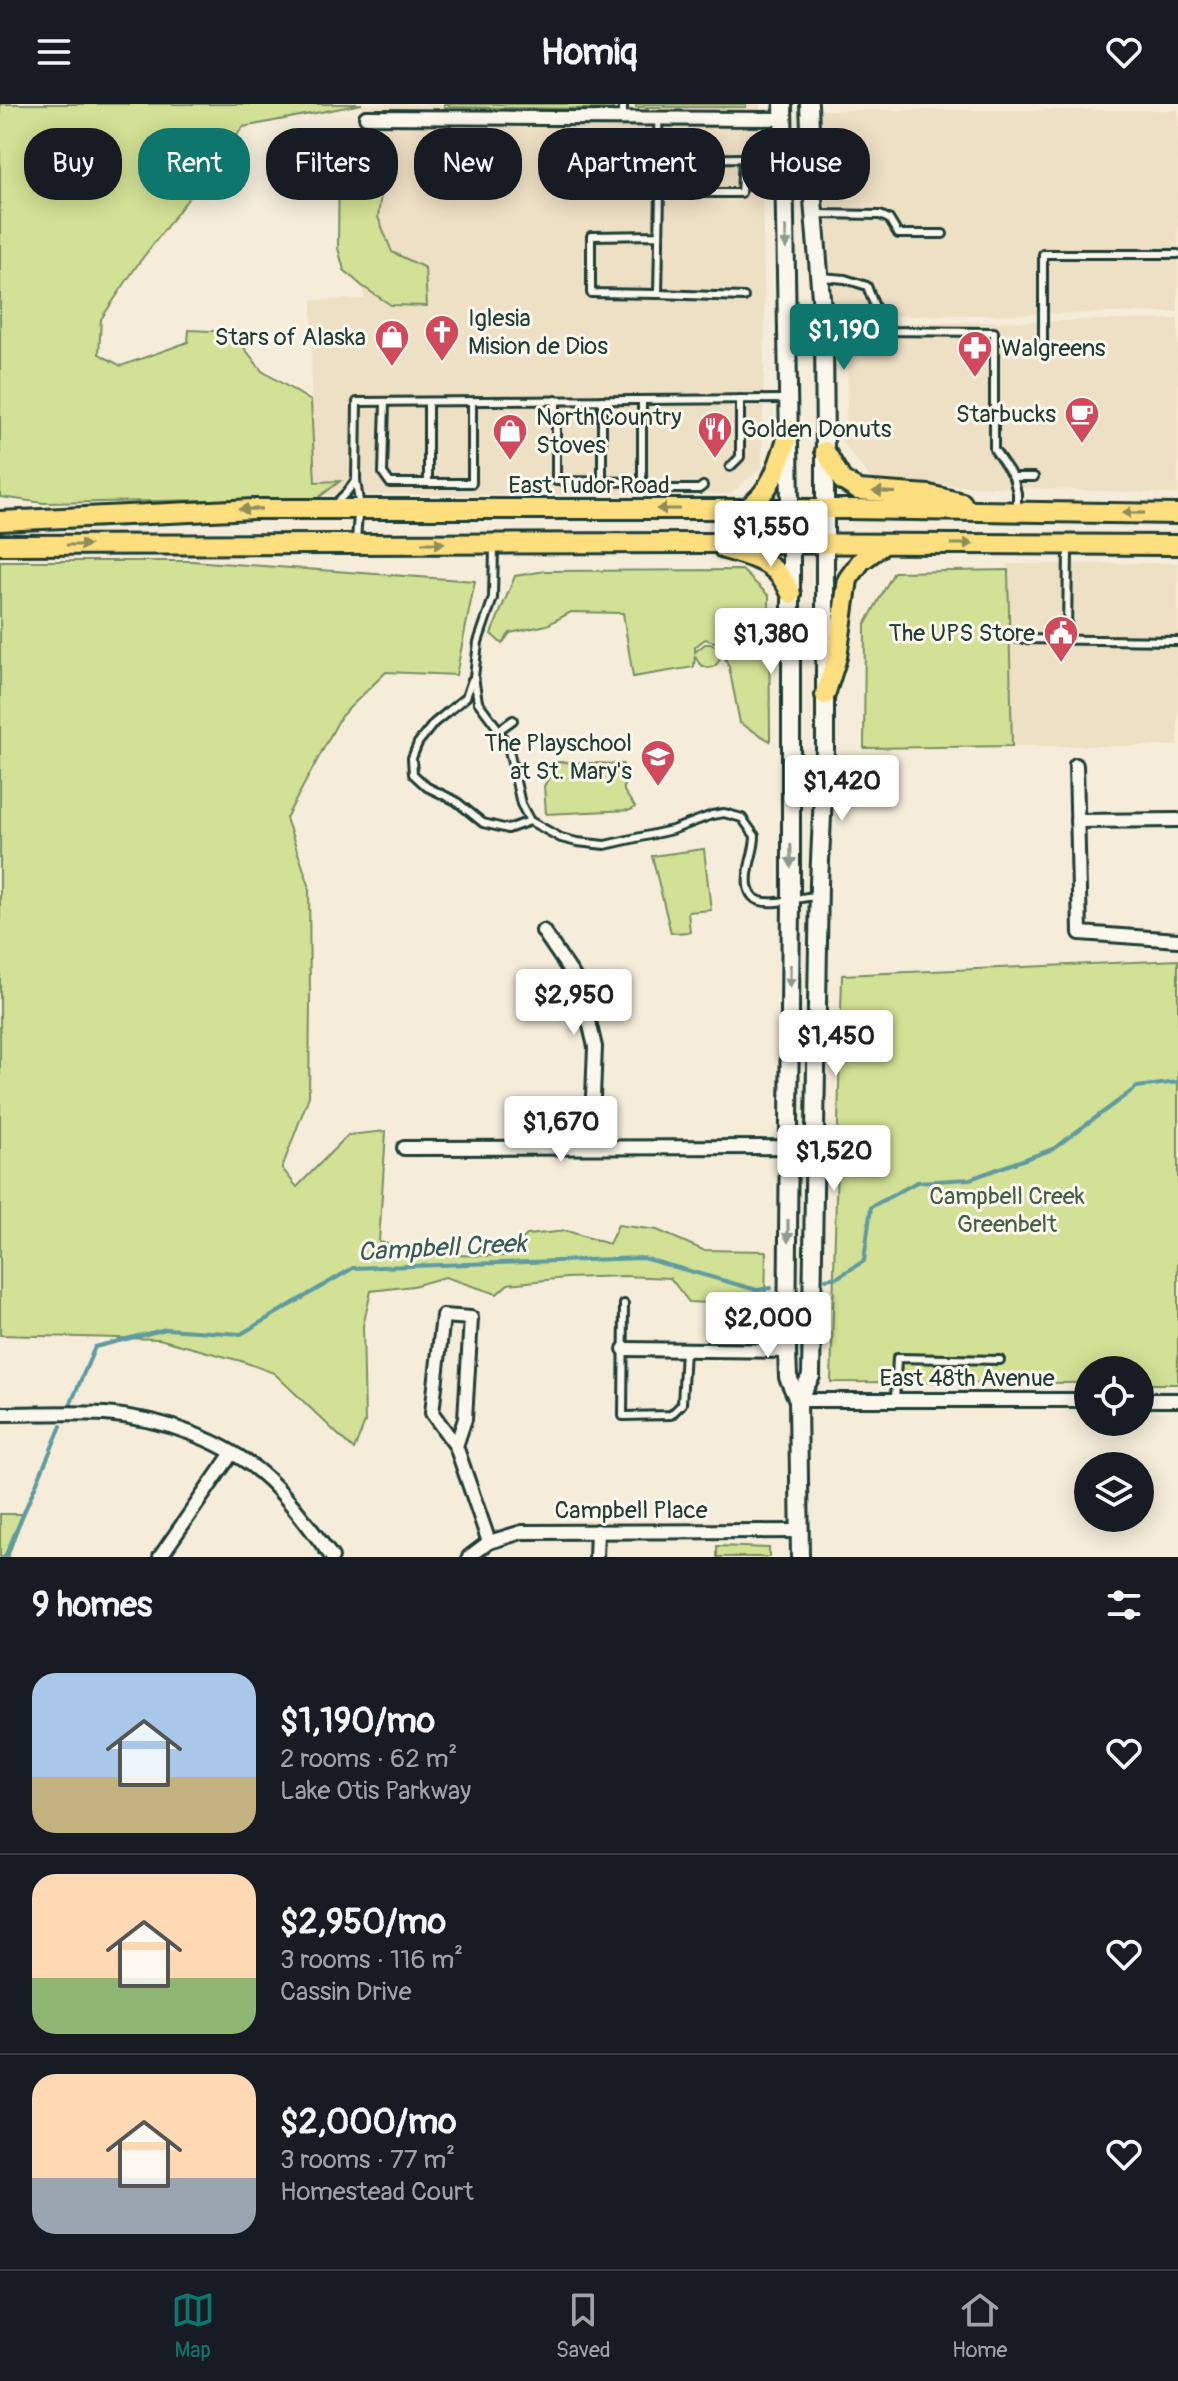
<!DOCTYPE html>
<html lang="en">
<head>
<meta charset="utf-8">
<style>
	body { margin:0; font-family:Pangolin,sans-serif; background:#20242c; color:#f1f3f6; height:100vh; display:flex; flex-direction:column; font-size:30px; white-space:nowrap }
	* { box-sizing:border-box; margin:0 }
	p { font-size:26px; color:#9ea1a6 }
	.icon { flex:none; width:44px; height:44px; fill:none; stroke:currentColor; stroke-width:2; stroke-linecap:round; stroke-linejoin:round }
	.map { position:relative; height:1453px; overflow:hidden }
	.side { display:flex; flex-direction:column; background:#171b24; flex:1 }
	.side>* { flex:none }
	.top-card { position:absolute; left:24px; top:24px; width:1130px; height:72px; display:flex; gap:16px }
	.controls { position:absolute; left:1074px; top:1252px; display:grid; gap:16px }
	.controls a { display:grid; place-items:center; width:80px; height:80px; border-radius:50%; background:#171b24; box-shadow:0 4px 20px #0003; font-size:40px }
	.price { position:absolute; translate:-50% -68px; padding:0 18px; border-radius:8px; background:#fff; color:#222; font-size:26px; line-height:52px; filter:drop-shadow(0 2px 4px #0008) }
	.price::after { content:''; position:absolute; left:50%; top:48px; width:24px; height:18px; margin-left:-12px; background:inherit; clip-path:polygon(0 0,100% 0,50% 100%) }
	.price.selected { background:#0f766e; color:#fff }
	ul { padding:0; list-style:none }
	li { display:flex; align-items:center; gap:24px; height:200px; padding:0 32px }
	li+li { border-top:2px solid #363941 }
	li span { display:grid; place-items:center; flex:none; width:224px; height:160px; border-radius:24px; color:#555 }
	li>.icon { margin-inline-start:auto }
	span .icon { width:96px; height:96px; fill:#fffc; stroke-width:1 }
	li b { font-size:34px }
	h2 { display:flex; justify-content:space-between; align-items:center; height:96px; padding:0 32px; font-size:34px }
	.tag { padding:0 28px; border-radius:32px; background:#171b24; box-shadow:0 4px 20px #0003; font-size:28px; line-height:72px }
	.tag.selected { background:#0f766e; color:#fff }
	header { display:flex; justify-content:space-between; align-items:center; height:104px; padding:0 32px; background:#171b24; font-size:36px; font-weight:700 }
	.tab-bar { display:flex; justify-content:space-around; align-items:center; height:112px; border-top:2px solid #363941; background:#171b24; font-size:22px; color:#9ea1a6 }
	.tab-bar a { display:grid; justify-items:center; gap:4px }
	.tab-bar .selected { color:#0f766e }
	.map>svg:first-child { display:block }
</style>
</head>
<body>
<header><svg class="icon" aria-label="menu" viewBox="0 0 24 24"><path d="M4 6h16M4 12h16M4 18h16"/></svg>Homiq<svg class="icon" aria-label="heart" viewBox="0 0 24 24"><path d="M12 20l-8-8c-3-5 5-10 8-4 3-6 11-1 8 4z"/></svg></header>
<div class="map">
<svg width="1178" height="1453" viewBox="0 0 1178 1453">
	<rect width="100%" height="100%" fill="#f5edda"/>
	<filter id="ink" filterUnits="userSpaceOnUse"><feTurbulence type="fractalNoise" baseFrequency=".0125" numOctaves="2"/><feDisplacementMap in="SourceGraphic" scale="16" xChannelSelector="R" yChannelSelector="G"/><feConvolveMatrix kernelMatrix="1 2 1 2 8 2 1 2 1" color-interpolation-filters="sRGB"/></filter>
	<g filter="url(#ink)">
		<g fill="#eee0c5">
			<polygon points="362,0 760,0 765,212 762,363 730,390 310,391 312,196 364,195"/>
			<polygon points="821,6 1178,6 1178,208 832,213"/>
			<polygon points="1178,215 1178,390 938,381 872,376 842,338 847,302 849,220"/>
			<polygon points="1178,459 1178,642 1012,642 1008,460"/>
		</g>
		<g fill="#d2e195" stroke="#788f64" stroke-width="2">
			<polygon points="0,0 362,0 243,23 138,160 101,215 99,250 121,262 188,238 189,226 232,228 262,267 311,297 315,378 340,377 318,394 44,399 0,393"/>
			<polygon points="444,0 613,0 613,5 444,3"/>
			<rect x="636" y="0" width="110" height="3"/>
			<polygon points="356,29 373,33 385,60 378,113 392,148 425,164 427,202 391,201 362,182 344,166 338,144 339,51"/>
			<polygon points="0,457 192,457 475,477 456,571 386,568 341,612 286,714 309,781 310,896 309,992 282,1064 297,1083 348,1031 386,1027 379,1138 445,1151 504,1152 527,1131 567,1127 609,1140 618,1121 657,1126 703,1146 766,1147 765,1202 689,1198 670,1174 624,1172 566,1174 508,1180 497,1190 445,1173 413,1182 371,1187 363,1222 365,1318 354,1346 274,1269 241,1257 159,1235 0,1231"/>
			<path d="M742,466L769,492L770,637L740,619L729,563L718,539L705,535L695,543V548L705,540H711L717,543L720,555C713,569 699,565 695,551L694,563L633,573L623,509L571,508L547,521L510,529L502,540L491,530L515,472L545,467Z"/>
			<polygon points="1008,466 1012,642 864,644 865,521 894,468"/>
			<polygon points="558,658 623,660 624,687 635,703 631,706 546,710 544,682"/>
			<polygon points="704,745 711,806 688,808 690,828 671,829 652,752"/>
			<polygon points="1178,856 1178,1280 1140,1280 1140,1266 1088,1266 1088,1279 831,1278 842,871"/>
			<polygon points="0,1410 23,1410 8,1453 0,1453"/>
			<polygon points="717,1442 769,1444 769,1453 717,1453"/>
		</g>
		<g fill="none" stroke-linecap="round" stroke-linejoin="round">
			<g stroke="#609ba1" stroke-width="4">
				<polyline points="826,1175 838,1173 864,1157 871,1103 917,1078 970,1075 1053,1045 1137,983 1178,978"/>
				<polyline points="71,1299 95,1243 166,1225 241,1230 353,1164 643,1154 757,1186 771,1184"/>
				<polyline points="5,1453 61,1322"/>
			</g>
			<defs>
				<g id="service">
					<polyline points="623,0 623,16"/>
					<polyline points="658,14 660,89 658,190 591,189 591,132 658,131"/>
					<polyline points="659,66 685,55 743,54 741,89 660,89"/>
					<polyline points="815,110 880,111 889,115 898,130 943,130"/>
					<polyline points="821,173 845,175 867,182 875,203 876,227 994,228 994,345 1013,373 1017,389 1017,406"/>
					<polyline points="658,190 744,193"/>
					<polyline points="1043,239 1043,150 1178,150"/>
					<polyline points="556,296 556,377 642,378 642,296"/>
					<polyline points="385,298 383,369 390,379 472,379 472,298"/>
					<polyline points="730,363 740,353 740,295"/>
					<polyline points="1013,373 1034,373"/>
					<polyline points="602,378 602,296"/>
					<polyline points="642,378 659,385 699,385 703,382"/>
					<polyline points="428,379 428,298"/>
					<polyline points="335,400 347,388 356,376"/>
					<polyline points="356,436 359,398 356,376 357,298 787,295"/>
					<path d="M494,443L493,494L478,538L474,573L478,598L499,626L509,646L521,700L530,717L561,734L577,738L605,741L672,726L712,711L724,709L742,714L755,732C755,743 751,753 749,764C739,815 785,795 815,792"/>
					<polyline points="1018,535 1178,537"/>
					<polyline points="1067,536 1068,444"/>
					<polyline points="472,576 466,593 434,619 418,639 412,654 413,670 427,683 456,697 483,719 508,725 530,717"/>
					<polyline points="499,626 513,616"/>
					<polyline points="624,1200 623,1312 671,1311 682,1300 685,1246"/>
					<polyline points="895,1296 897,1254 1000,1256"/>
				</g>
				<g id="minor">
					<polyline points="366,13 783,15"/>
					<polyline points="1076,661 1080,829 1178,836"/>
					<polyline points="1077,717 1178,716"/>
					<polyline points="543,827 581,883 595,943 591,1042"/>
					<polyline points="404,1044 815,1043"/>
					<polyline points="624,1245 787,1247"/>
					<polyline points="798,1296 1088,1296"/>
					<polyline points="1140,1296 1178,1296"/>
					<path d="M0,1310C35,1310 70,1308 105,1310C162,1314 228,1337 269,1376C293,1399 312,1427 332,1453"/>
					<polyline points="456,1342 465,1315 471,1214 443,1212 432,1309 456,1342 489,1438"/>
					<polyline points="160,1453 232,1349"/>
					<polyline points="469,1453 489,1438 522,1428 800,1427"/>
					<polyline points="596,1453 597,1427"/>
				</g>
				<g id="secondary">
					<polyline points="783,0 791,454 791,794 787,1247 788,1273 798,1296 800,1453"/>
					<polyline points="798,1296 811,1272 819,779 825,645 825,347 824,230 813,96 809,0"/>
				</g>
				<g id="primary">
					<polyline points="825,347 842,376 858,386 929,391 962,399"/>
					<path d="M746,405C774,386 780,356 790,325"/>
					<polyline points="0,417 254,405 848,405 1178,410"/>
					<polyline points="0,441 706,439 1178,441"/>
					<path d="M724,445C755,454 777,457 791,490"/>
					<polyline points="825,591 837,553 848,475 861,457 884,440"/>
				</g>
			</defs>
			<use href="#service" stroke="#1f3d34" stroke-width="12"/>
			<use href="#minor" stroke="#1f3d34" stroke-width="18"/>
			<use href="#secondary" stroke="#1f3d34" stroke-width="22"/>
			<use href="#primary" stroke="#1f3d34" stroke-width="24"/>
			<use href="#service" stroke="#fbf7ec" stroke-width="6"/>
			<use href="#minor" stroke="#fbf7ec" stroke-width="12"/>
			<use href="#secondary" stroke="#fbf7ec" stroke-width="16"/>
			<use href="#primary" stroke="#fedf80" stroke-width="18"/>
		</g>
		<defs><path id="oneway-solid" d="M-6-.8H1V-3.2L6.5 0L1 3.2V.8H-6Z" transform="scale(2)"/></defs>
		<g fill="#8d9a90">
			<use href="#oneway-solid" transform="translate(786 134) rotate(89)"/>
			<use href="#oneway-solid" transform="translate(791 752) rotate(89)"/>
			<use href="#oneway-solid" transform="translate(790 872) rotate(91)"/>
			<use href="#oneway-solid" transform="translate(788 1127) rotate(90)"/>
		</g>
		<g fill="#8e8e5a">
			<use href="#oneway-solid" transform="translate(884 388) rotate(-177)"/>
			<use href="#oneway-solid" transform="translate(250 405) rotate(179)"/>
			<use href="#oneway-solid" transform="translate(668 405) rotate(180)"/>
			<use href="#oneway-solid" transform="translate(1133 409) rotate(-179)"/>
			<use href="#oneway-solid" transform="translate(433 439)"/>
			<use href="#oneway-solid" transform="translate(962 440)"/>
			<use href="#oneway-solid" transform="translate(78 441)"/>
		</g>
	</g>
	<defs>
		<symbol id="church-pin" viewBox="-11 -11 22 30"><path d="M0 17L-7.5 6A9.5 9.5 0 1 1 7.5 6Z" fill="#d1495b" stroke="#fbf7ec"/><path d="M-1.2-6h2.4v3.5h3.3v2.4h-3.3V6h-2.4V-.1h-3.3v-2.4h3.3Z" fill="#fff"/></symbol>
		<symbol id="shop-pin" viewBox="-11 -11 22 30"><path d="M0 17L-7.5 6A9.5 9.5 0 1 1 7.5 6Z" fill="#d1495b" stroke="#fbf7ec"/><path d="M-5-2.5h2.3a2.7 3.5 0 0 1 5.4 0H5L5.5 6h-11ZM-1.5-2.5h3a1.5 2.3 0 0 0-3 0Z" fill="#fff"/></symbol>
		<symbol id="pharmacy-pin" viewBox="-11 -11 22 30"><path d="M0 17L-7.5 6A9.5 9.5 0 1 1 7.5 6Z" fill="#d1495b" stroke="#fbf7ec"/><path d="M-2-6h4v4h4v4h-4v4h-4v-4h-4v-4h4Z" fill="#fff"/></symbol>
		<symbol id="cafe-pin" viewBox="-11 -11 22 30"><path d="M0 17L-7.5 6A9.5 9.5 0 1 1 7.5 6Z" fill="#d1495b" stroke="#fbf7ec"/><path d="M-5.5-4.5H6V0H3Q3 3.5 0 3.5H-2.5Q-5.5 3.5-5.5 0ZM3-3.2v2h1.7v-2ZM-6 4.5H4V6H-6Z" fill="#fff"/></symbol>
		<symbol id="restaurant-pin" viewBox="-11 -11 22 30"><path d="M0 17L-7.5 6A9.5 9.5 0 1 1 7.5 6Z" fill="#d1495b" stroke="#fbf7ec"/><path d="M-5-6h1v4h1v-4h1v4h1v-4h1v5L-1.5 .5V6h-2V.5L-5-1ZM5-6V6H3V1.5H1.5Q1.5-4 5-6Z" fill="#fff"/></symbol>
		<symbol id="civic-pin" viewBox="-11 -11 22 30"><path d="M0 17L-7.5 6A9.5 9.5 0 1 1 7.5 6Z" fill="#d1495b" stroke="#fbf7ec"/><path d="M-.6-6.5H3V-4.5H.6V-3L4-1V1h2V6H-6V1h2V-1L-.6-3ZM-1.2 2.5V6h2.4V2.5Z" fill="#fff"/></symbol>
		<symbol id="school-pin" viewBox="-11 -11 22 30"><path d="M0 17L-7.5 6A9.5 9.5 0 1 1 7.5 6Z" fill="#d1495b" stroke="#fbf7ec"/><path d="M0-5L7-2L0 1L-7-2ZM-4 1L0 2.5L4 1V4Q0 6-4 4Z" fill="#fff"/></symbol>
	</defs>
	<g fill-rule="evenodd">
		<use href="#church-pin" x="422" y="208" width="40" height="54"/>
		<use href="#shop-pin" x="372" y="213" width="40" height="54"/>
		<use href="#pharmacy-pin" x="955" y="224" width="40" height="54"/>
		<use href="#cafe-pin" x="1062" y="290" width="40" height="54"/>
		<use href="#restaurant-pin" x="695" y="305" width="40" height="54"/>
		<use href="#shop-pin" x="490" y="307" width="40" height="54"/>
		<use href="#civic-pin" x="1041" y="509" width="40" height="54"/>
		<use href="#school-pin" x="638" y="633" width="40" height="54"/>
	</g>
	<g text-anchor="middle" dominant-baseline="central" stroke-width="6" stroke-linejoin="round" paint-order="stroke">
		<g font-size="24" fill="#1f3d34" stroke="#fbf7ec" text-anchor="start">
			<text x="468" y="214">Iglesia<tspan x="468" dy="28">Mision de Dios</tspan></text>
			<text x="366" y="233" text-anchor="end">Stars of Alaska</text>
			<text x="1001" y="244">Walgreens</text>
			<text x="1056" y="310" text-anchor="end">Starbucks</text>
			<text x="536" y="313">North Country<tspan x="536" dy="28">Stoves</tspan></text>
			<text x="741" y="325">Golden Donuts</text>
			<text x="1035" y="529" text-anchor="end">The UPS Store</text>
			<text x="632" y="639" text-anchor="end">The Playschool<tspan x="632" dy="28">at St. Mary's</tspan></text>
		</g>
		<g font-size="24" fill="#1f3d34" stroke="#fbf7ec">
			<text x="589" y="381">East Tudor Road</text>
			<text x="967" y="1274">East 48th Avenue</text>
			<text x="631" y="1406">Campbell Place</text>
		</g>
		<g font-size="24" fill="#435e47" stroke="#fbf7ec">
			<text x="1007" y="1092">Campbell Creek<tspan x="1007" dy="28">Greenbelt</tspan></text>
		</g>
		<g font-size="26" font-style="italic" fill="#355c58" stroke="#fbf7ec">
			<text transform="translate(442 1144) rotate(-3)">Campbell Creek</text>
		</g>
	</g>
</svg>
<div class="controls">
<a><svg class="icon" aria-label="locate" viewBox="0 0 24 24"><circle cx="12" cy="12" r="6"/><path d="M12 2v4M12 18v4M2 12h4M18 12h4"/></svg></a>
<a><svg class="icon" aria-label="layers" viewBox="0 0 24 24"><path d="M12 4l9 5-9 5-9-5zM3 14l9 5 9-5"/></svg></a>
</div>
<b class="price selected" style="left:844px;top:268px">$1,190</b>
<b class="price" style="left:771px;top:465px">$1,550</b>
<b class="price" style="left:771px;top:572px">$1,380</b>
<b class="price" style="left:842px;top:719px">$1,420</b>
<b class="price" style="left:574px;top:933px">$2,950</b>
<b class="price" style="left:836px;top:974px">$1,450</b>
<b class="price" style="left:561px;top:1060px">$1,670</b>
<b class="price" style="left:834px;top:1089px">$1,520</b>
<b class="price" style="left:768px;top:1256px">$2,000</b>
<div class="top-card">
<a class="tag">Buy</a>
<a class="tag selected">Rent</a>
<a class="tag">Filters</a>
<a class="tag">New</a>
<a class="tag">Apartment</a>
<a class="tag">House</a>
</div>
</div>
<section class="side">
<h2>9 homes<svg class="icon" aria-label="filters" viewBox="0 0 24 24"><path d="M4 7h16M4 17h16"/><circle cx="9" cy="7" r="2"/><circle cx="15" cy="17" r="2"/></svg></h2>
<ul>
<li><span style="background:linear-gradient(#a9c7e8 65%,#c2b280 0)"><svg class="icon" aria-label="home" viewBox="0 0 24 24"><path d="M3 11l9-7 9 7M6 9v11h12V9"/></svg></span><div><b>$1,190/mo</b><p>2 rooms · 62 m²</p><p>Lake Otis Parkway</p></div><svg class="icon" aria-label="heart" viewBox="0 0 24 24"><path d="M12 20l-8-8c-3-5 5-10 8-4 3-6 11-1 8 4z"/></svg></li>
<li><span style="background:linear-gradient(#ffd9b3 65%,#8fb573 0)"><svg class="icon" aria-label="home" viewBox="0 0 24 24"><path d="M3 11l9-7 9 7M6 9v11h12V9"/></svg></span><div><b>$2,950/mo</b><p>3 rooms · 116 m²</p><p>Cassin Drive</p></div><svg class="icon" aria-label="heart" viewBox="0 0 24 24"><path d="M12 20l-8-8c-3-5 5-10 8-4 3-6 11-1 8 4z"/></svg></li>
<li><span style="background:linear-gradient(#ffd9b3 65%,#9aa5b1 0)"><svg class="icon" aria-label="home" viewBox="0 0 24 24"><path d="M3 11l9-7 9 7M6 9v11h12V9"/></svg></span><div><b>$2,000/mo</b><p>3 rooms · 77 m²</p><p>Homestead Court</p></div><svg class="icon" aria-label="heart" viewBox="0 0 24 24"><path d="M12 20l-8-8c-3-5 5-10 8-4 3-6 11-1 8 4z"/></svg></li>
</ul>
</section>
<nav class="tab-bar">
<a class="selected"><svg class="icon" aria-label="map" viewBox="0 0 24 24"><path d="M3 6l6-2 6 2 6-2v14l-6 2-6-2-6 2zM9 4v14M15 6v14"/></svg>Map</a>
<a><svg class="icon" aria-label="saved" viewBox="0 0 24 24"><path d="M7 4h10v16l-5-4-5 4z"/></svg>Saved</a>
<a><svg class="icon" aria-label="home" viewBox="0 0 24 24"><path d="M3 11l9-7 9 7M6 9v11h12V9"/></svg>Home</a>
</nav>
</body>
</html>
